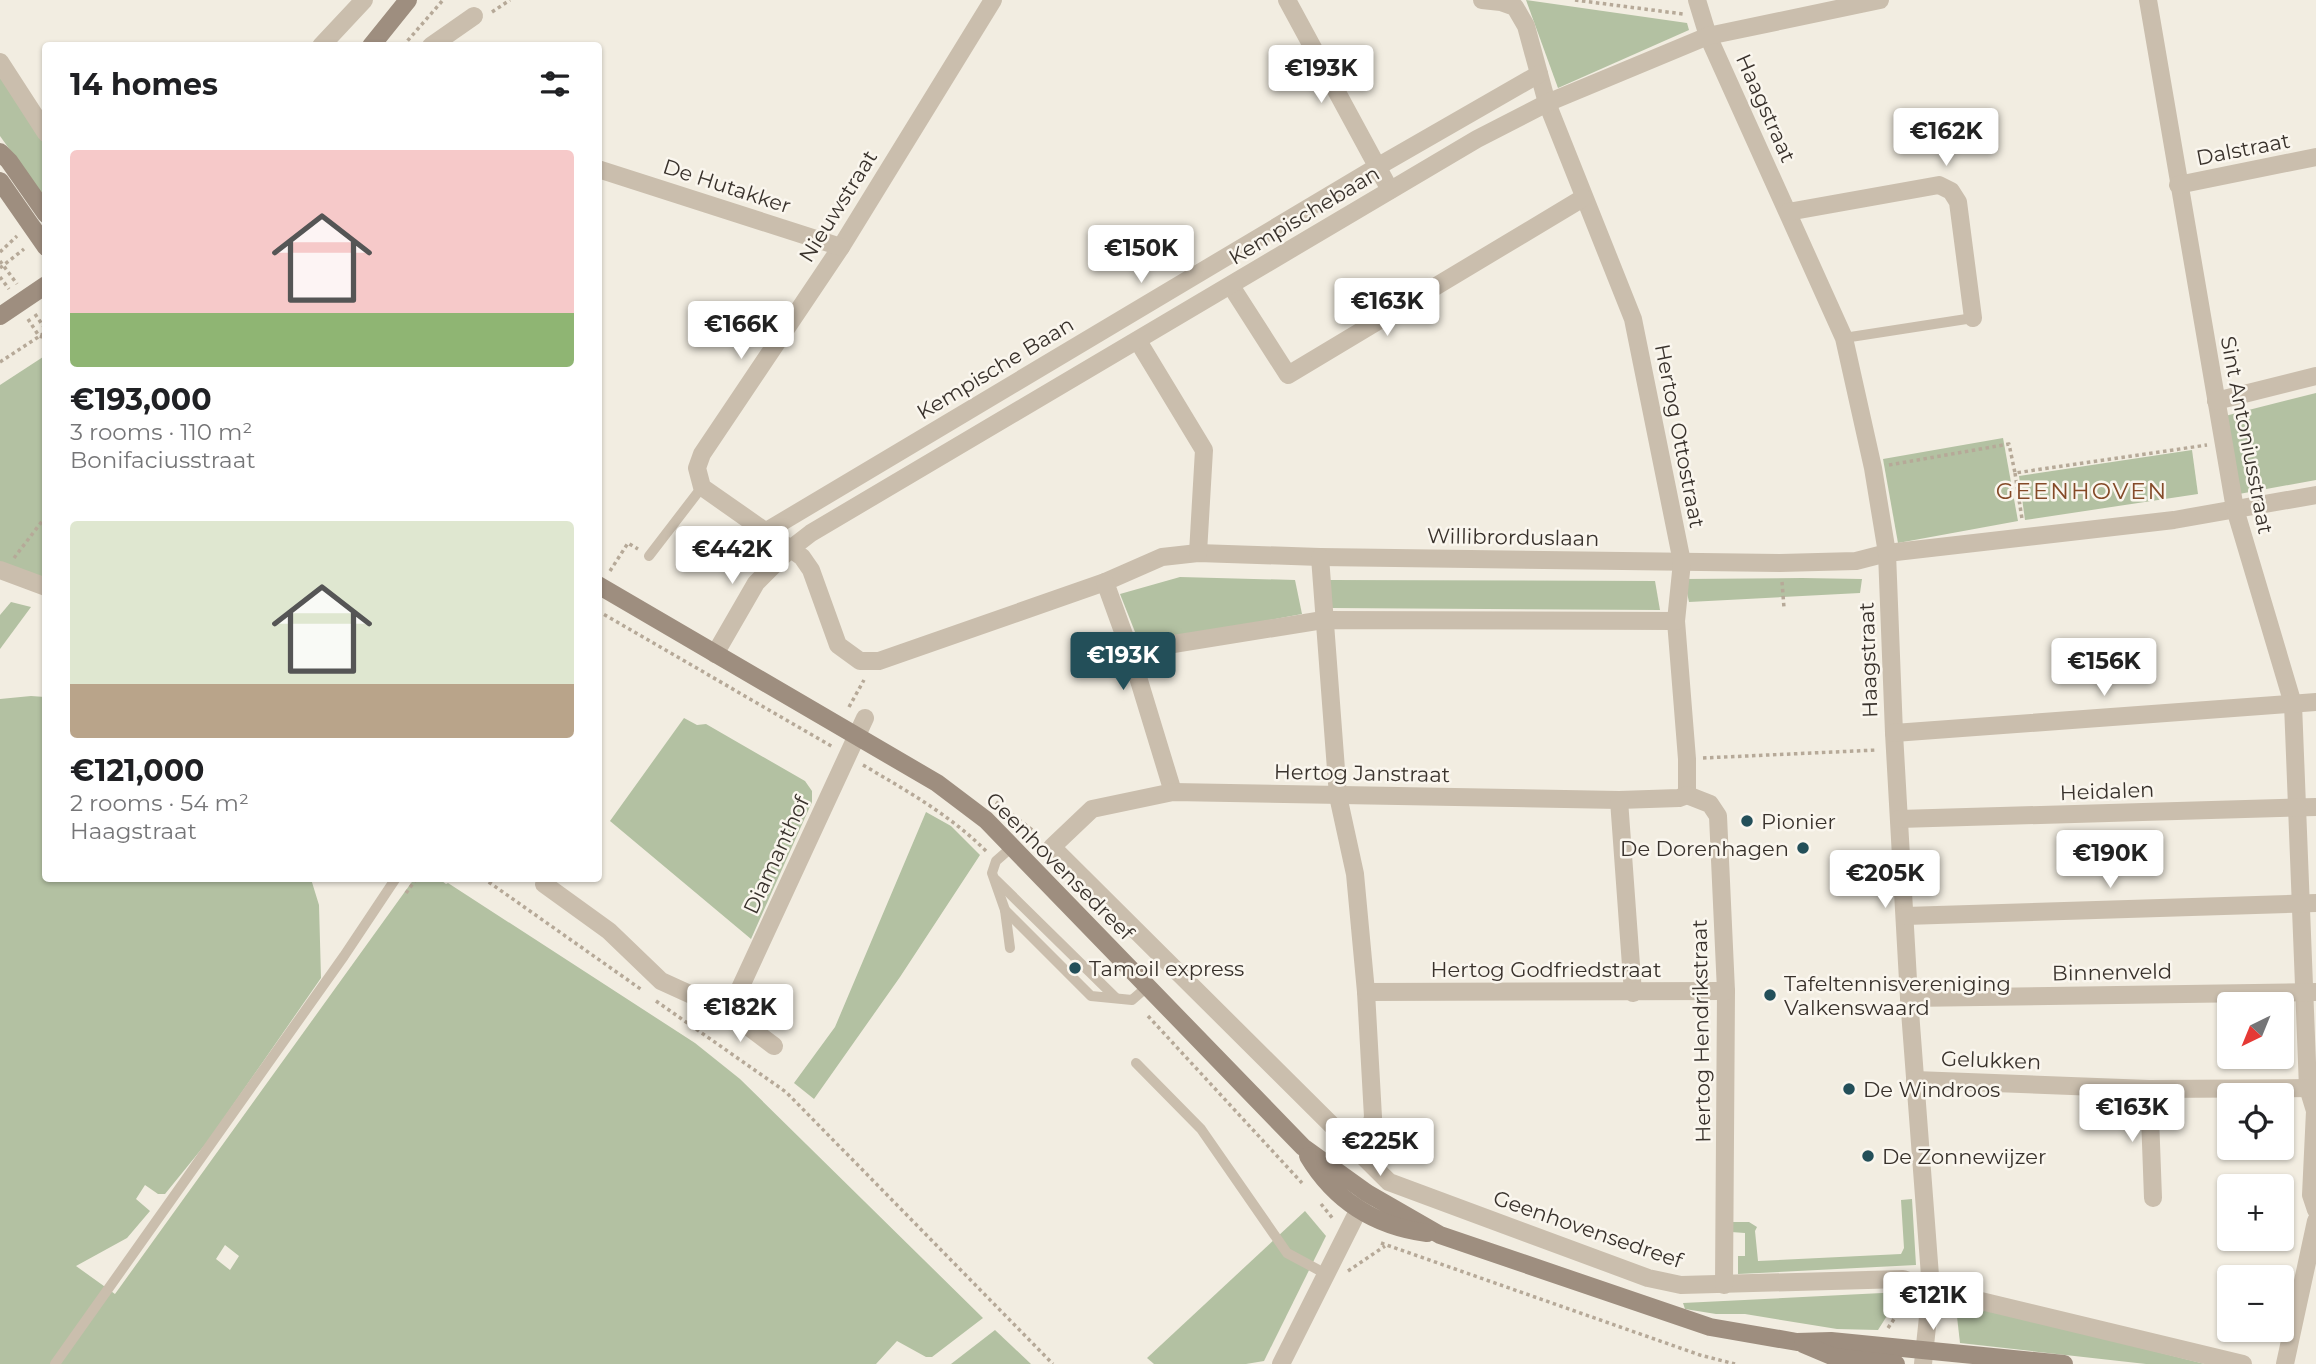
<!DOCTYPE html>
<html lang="en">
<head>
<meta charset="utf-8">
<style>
	body { margin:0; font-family:Montserrat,sans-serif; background:#f2f2f2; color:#202124; height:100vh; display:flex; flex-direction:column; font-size:26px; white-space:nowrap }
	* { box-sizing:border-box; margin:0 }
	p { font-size:23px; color:#757577 }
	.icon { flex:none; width:38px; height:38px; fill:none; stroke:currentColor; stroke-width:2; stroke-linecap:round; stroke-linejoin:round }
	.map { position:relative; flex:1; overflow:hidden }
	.side { position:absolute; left:42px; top:42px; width:560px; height:840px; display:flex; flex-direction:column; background:#fff; border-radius:7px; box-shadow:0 2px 5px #0004 }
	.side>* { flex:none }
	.needle { width:46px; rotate:223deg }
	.tools { position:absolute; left:2217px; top:992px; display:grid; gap:14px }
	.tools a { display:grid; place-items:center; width:77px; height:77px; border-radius:7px; background:#fff; box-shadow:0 2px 5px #0004; font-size:35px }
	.price { position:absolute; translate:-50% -60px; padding:0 16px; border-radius:7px; background:#fff; color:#222; font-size:23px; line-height:46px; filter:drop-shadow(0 2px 4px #0008) }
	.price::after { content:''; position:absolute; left:50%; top:42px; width:21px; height:16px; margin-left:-10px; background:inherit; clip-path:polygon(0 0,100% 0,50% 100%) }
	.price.current { background:#234f59; color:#fff }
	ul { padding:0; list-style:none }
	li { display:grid; align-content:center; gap:14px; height:371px; padding:0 28px }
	li span { display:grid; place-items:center; height:217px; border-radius:7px; color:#555 }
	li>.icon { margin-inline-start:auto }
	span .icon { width:126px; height:126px; fill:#fffc; stroke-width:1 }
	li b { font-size:30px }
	h2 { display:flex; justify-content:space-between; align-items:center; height:84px; padding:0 28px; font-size:30px }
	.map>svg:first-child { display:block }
</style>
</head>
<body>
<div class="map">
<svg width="2316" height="1364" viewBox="0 0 2316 1364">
	<rect width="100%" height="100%" fill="#f2ede1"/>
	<g fill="#b3c1a2" fill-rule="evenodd">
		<polygon points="1526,0 1687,23 1689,30 1558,88"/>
		<polygon points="0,77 45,145 45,199 0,136"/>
		<polygon points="43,357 45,357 45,576 39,585 0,565 0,385"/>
		<polygon points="2316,393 2316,480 2239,494 2225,416"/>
		<polygon points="2003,438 2018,521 1898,543 1883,459"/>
		<polygon points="2192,450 2198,494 2025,520 2019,476"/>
		<polygon points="1180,577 1295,580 1302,614 1150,642 1137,637 1120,594"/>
		<polygon points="1802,578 1862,579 1860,593 1689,602 1684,579"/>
		<polygon points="1328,580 1655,581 1660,610 1331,608"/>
		<polygon points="11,602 31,607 0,649 0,615"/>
		<path d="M31,696L45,697L46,878L311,879L319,905L321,978L208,1141L165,1194H158L145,1185L136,1199L150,1211L127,1238L76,1266L115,1294L414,879L438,878L446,884L448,883L695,1043L740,1079L983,1318L932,1357H926L897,1341L876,1364H0V699ZM225,1245L239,1256L230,1270L216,1259Z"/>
		<polygon points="684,718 697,725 706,724 805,781 812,791 812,802 751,939 610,821"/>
		<polygon points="926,812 951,826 980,855 900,977 814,1099 794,1083 835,1027"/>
		<polygon points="1912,1199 1916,1265 1738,1274 1738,1256 1745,1256 1745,1233 1731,1232 1731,1222 1749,1222 1757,1227 1755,1231 1758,1261 1901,1254 1904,1248 1901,1200"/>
		<polygon points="1305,1211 1326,1236 1264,1361 1246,1364 1154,1364 1147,1358"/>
		<polygon points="1902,1292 1878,1330 1837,1329 1745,1314 1716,1314 1685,1309 1683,1303"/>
		<polygon points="1966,1304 2205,1364 2146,1364 1960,1343 1956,1308"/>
		<polygon points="995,1330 1031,1364 951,1364"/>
	</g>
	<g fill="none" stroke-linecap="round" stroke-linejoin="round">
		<g stroke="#b6a998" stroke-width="3.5" stroke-dasharray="3.5 3.5" stroke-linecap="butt">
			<polyline points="1575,0 1683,14"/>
			<polyline points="492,12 510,0"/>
			<polyline points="403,46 443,0"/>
			<polyline points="0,252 17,236"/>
			<polyline points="0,261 17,284"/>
			<polyline points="0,268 24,249"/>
			<polyline points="0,277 9,289"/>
			<polyline points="35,314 46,330"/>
			<polyline points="28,319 39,336 46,338"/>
			<polyline points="0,362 46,332"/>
			<polyline points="1889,465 2009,444 2015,473 2207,445"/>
			<polyline points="2015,473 2022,519"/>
			<polyline points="14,558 46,516"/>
			<polyline points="610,571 628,543 638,549"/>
			<polyline points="1782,582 1784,608"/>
			<polyline points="598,611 833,747"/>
			<polyline points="849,707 864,680"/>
			<polyline points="1703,758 1877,750"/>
			<path d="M863,765C907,791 950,815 986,851"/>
			<polyline points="996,802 1040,836"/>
			<polyline points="483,878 642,990"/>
			<polyline points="406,893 417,878"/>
			<polyline points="656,1001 786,1092 1053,1364"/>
			<polyline points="1148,1016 1302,1183"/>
			<polyline points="1321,1204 1334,1220"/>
			<polyline points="1381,1243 1700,1355 1735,1364"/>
			<polyline points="1348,1271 1385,1246"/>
			<polyline points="1888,1328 1907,1300"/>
		</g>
		<g stroke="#cabead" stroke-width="10">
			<polyline points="1844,338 1973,318"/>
			<polyline points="649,556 702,487"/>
			<polyline points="1012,847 996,861 992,873 1005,910 1091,996 1132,1000 1148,986"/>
			<polyline points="996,880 1116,998"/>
			<polyline points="1005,910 1010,948"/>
			<polyline points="1136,1063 1201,1129 1287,1253 1326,1274"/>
			<polyline points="55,1364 344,956 396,878"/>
		</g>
		<g stroke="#cabead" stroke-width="18">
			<polyline points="993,0 841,247 702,454 697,468 702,487 802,557 811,570 838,645 860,661 879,661 1105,582 1162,557 1198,553 1320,557 1780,563 1856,561 1887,553 2174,520 2316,495"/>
			<polyline points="1287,0 1390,190"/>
			<polyline points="1482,0 1501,2 1515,7 1526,26 1547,103 1633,319 1682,562 1676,621 1687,759 1687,795"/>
			<polyline points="1697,0 1708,36 1844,338 1873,468 1887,553 1894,733 1909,998 1931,1289 1923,1364"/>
			<polyline points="2148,0 2235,509 2293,704 2308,1088 2315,1111 2311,1195 2316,1210"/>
			<polyline points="321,46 364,0"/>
			<polyline points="431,46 474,16"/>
			<polyline points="0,62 46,133"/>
			<polyline points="598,169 841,247"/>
			<polyline points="2178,185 2316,157"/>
			<polyline points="1788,212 1939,185 1951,191 1958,202 1973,318"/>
			<polyline points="1231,286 1288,375 1583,198"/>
			<polyline points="1138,341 1204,450 1198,553"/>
			<polyline points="2216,401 2316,376"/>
			<polyline points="765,532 1377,167 1539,74"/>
			<polyline points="1320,557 1338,796 1355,874 1366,992 1373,1117 1366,1143 1359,1154"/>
			<polyline points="0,570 46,587"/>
			<polyline points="1105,582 1130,651 1173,792"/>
			<polyline points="1130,651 1323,620 1676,621"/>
			<polyline points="715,654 756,583 789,550 811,533 1477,139 1547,103 1708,36 1880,0"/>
			<polyline points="1894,733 2316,702"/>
			<polyline points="1687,795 1679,798 1619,800 1173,792 1092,809 1052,847 1389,1182 1648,1278 1681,1285 1903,1279 1931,1289 2243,1364"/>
			<polyline points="1687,795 1710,804 1718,816 1726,991 1724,1285"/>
			<polyline points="1619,800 1633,993"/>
			<polyline points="1899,819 2316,807"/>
			<polyline points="544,884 609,931 661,981 729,1012 865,718"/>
			<polyline points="1905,916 2316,903"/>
			<polyline points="1366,992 1726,991"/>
			<polyline points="1909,998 2316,992"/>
			<polyline points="729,1012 774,1046"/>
			<polyline points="1915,1080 2149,1089 2316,1088"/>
			<polyline points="2149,1089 2153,1198"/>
			<polyline points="1281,1364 1367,1193"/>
			<polyline points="2285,1364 2316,1221"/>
		</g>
		<g stroke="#9e8e7f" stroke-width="18">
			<polyline points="371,46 408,0"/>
			<polyline points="0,152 9,161 46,214"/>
			<polyline points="0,181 46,247"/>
			<polyline points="0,316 46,285"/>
			<polyline points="598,585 937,783 986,820 1303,1147 1367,1193 1440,1235 1710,1327 1797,1342 1831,1341 2064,1364"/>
			<path d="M1308,1156C1335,1201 1375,1226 1427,1233"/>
			<polyline points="1803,1344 1834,1357 1896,1364"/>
		</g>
	</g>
	<g fill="#234f59" stroke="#faf6ee" stroke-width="2.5">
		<circle cx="1747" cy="821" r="7"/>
		<circle cx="1803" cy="848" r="7"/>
		<circle cx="1075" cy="968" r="7"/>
		<circle cx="1770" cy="995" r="7"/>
		<circle cx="1849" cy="1089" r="7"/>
		<circle cx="1868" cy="1156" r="7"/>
	</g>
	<g text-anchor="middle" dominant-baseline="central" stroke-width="5" stroke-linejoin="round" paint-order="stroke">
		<g font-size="21" fill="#39322c" stroke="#faf6ee">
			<text transform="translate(1766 108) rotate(66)">Haagstraat</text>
			<text transform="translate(2243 149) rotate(-11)">Dalstraat</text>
			<text transform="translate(727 186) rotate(18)">De Hutakker</text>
			<text transform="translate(838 206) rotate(-58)">Nieuwstraat</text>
			<text transform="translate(1304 215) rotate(-31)">Kempischebaan</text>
			<text transform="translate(995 368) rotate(-31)">Kempische Baan</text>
			<text transform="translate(2247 435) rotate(79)">Sint Antoniusstraat</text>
			<text transform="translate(1680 436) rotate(79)">Hertog Ottostraat</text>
			<text transform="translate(1513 537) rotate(1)">Willibrorduslaan</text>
			<text transform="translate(1868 660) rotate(-92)">Haagstraat</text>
			<text transform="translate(1362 773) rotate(1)">Hertog Janstraat</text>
			<text transform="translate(2107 791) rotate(-2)">Heidalen</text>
			<text transform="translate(776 855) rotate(-65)">Diamanthof</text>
			<text transform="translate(1060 866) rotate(45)">Geenhovensedreef</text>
			<text x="1546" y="969">Hertog Godfriedstraat</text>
			<text transform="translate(2112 972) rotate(-1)">Binnenveld</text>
			<text transform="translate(1701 1031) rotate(-91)">Hertog Hendrikstraat</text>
			<text transform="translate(1991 1060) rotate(2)">Gelukken</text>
			<text transform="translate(1588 1229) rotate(19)">Geenhovensedreef</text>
		</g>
		<g font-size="21" fill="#39322c" stroke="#faf6ee" text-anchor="start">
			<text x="1761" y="821">Pionier</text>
			<text x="1789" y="848" text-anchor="end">De Dorenhagen</text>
			<text x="1089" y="968">Tamoil express</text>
			<text x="1784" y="983">Tafeltennisvereniging<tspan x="1784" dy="24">Valkenswaard</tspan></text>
			<text x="1863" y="1089">De Windroos</text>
			<text x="1882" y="1156">De Zonnewijzer</text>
		</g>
		<g font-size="23" letter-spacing="2" fill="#844a28" stroke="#faf6ee">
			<text x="2082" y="491">GEENHOVEN</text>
		</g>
	</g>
</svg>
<div class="tools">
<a><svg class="needle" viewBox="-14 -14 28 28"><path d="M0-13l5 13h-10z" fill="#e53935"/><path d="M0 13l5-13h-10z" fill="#757577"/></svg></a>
<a><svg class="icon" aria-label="locate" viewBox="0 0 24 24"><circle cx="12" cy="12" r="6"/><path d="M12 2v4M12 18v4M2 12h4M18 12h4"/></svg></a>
<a>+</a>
<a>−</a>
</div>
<b class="price" style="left:1321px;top:105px">€193K</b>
<b class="price" style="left:1946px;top:168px">€162K</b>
<b class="price" style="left:1141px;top:285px">€150K</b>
<b class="price" style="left:1387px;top:338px">€163K</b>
<b class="price" style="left:741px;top:361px">€166K</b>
<b class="price" style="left:732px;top:586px">€442K</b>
<b class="price current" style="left:1123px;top:692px">€193K</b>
<b class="price" style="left:2104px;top:698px">€156K</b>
<b class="price" style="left:2110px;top:890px">€190K</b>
<b class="price" style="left:1885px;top:910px">€205K</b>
<b class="price" style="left:740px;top:1044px">€182K</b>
<b class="price" style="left:2132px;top:1144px">€163K</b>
<b class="price" style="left:1380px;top:1178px">€225K</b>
<b class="price" style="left:1933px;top:1332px">€121K</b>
<section class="side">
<h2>14 homes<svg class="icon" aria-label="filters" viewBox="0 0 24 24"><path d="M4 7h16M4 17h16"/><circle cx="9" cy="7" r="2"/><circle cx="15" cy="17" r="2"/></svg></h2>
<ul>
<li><span style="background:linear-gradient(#f6c9c9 75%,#8fb573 0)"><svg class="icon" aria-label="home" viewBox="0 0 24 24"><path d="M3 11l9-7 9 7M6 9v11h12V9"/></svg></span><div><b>€193,000</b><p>3 rooms · 110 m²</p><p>Bonifaciusstraat</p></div></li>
<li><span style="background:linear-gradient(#dfe7d0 75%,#b9a48a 0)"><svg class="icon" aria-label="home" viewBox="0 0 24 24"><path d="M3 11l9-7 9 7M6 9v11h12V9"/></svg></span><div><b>€121,000</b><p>2 rooms · 54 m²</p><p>Haagstraat</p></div></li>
</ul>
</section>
</div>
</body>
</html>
